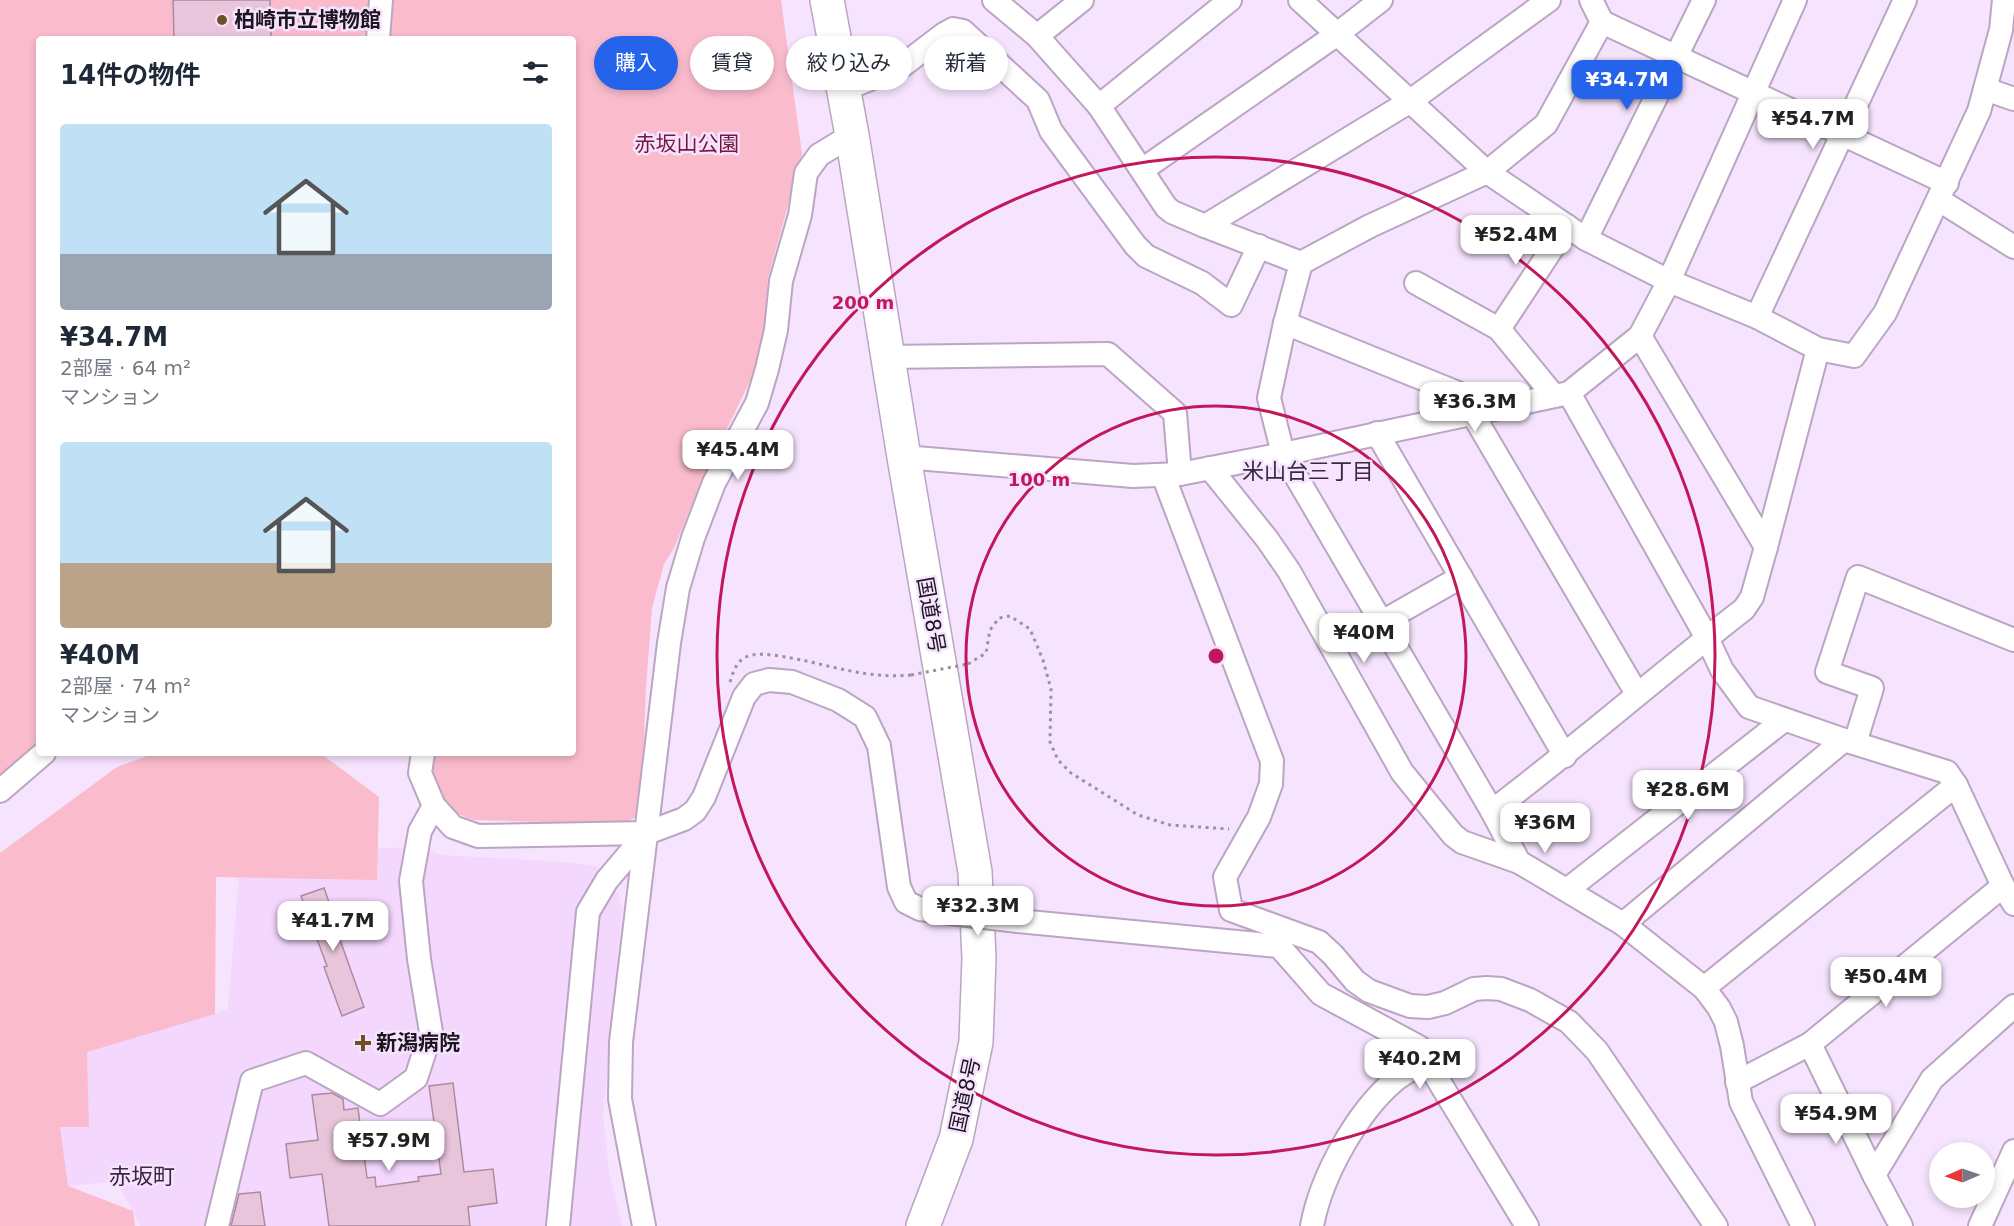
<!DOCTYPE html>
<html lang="ja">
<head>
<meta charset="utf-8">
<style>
	body { margin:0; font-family:"DejaVu Sans","Noto Sans JP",sans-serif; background:#f2f2f3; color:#1f2937; height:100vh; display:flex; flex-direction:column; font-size:22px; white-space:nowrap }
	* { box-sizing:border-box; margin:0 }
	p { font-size:20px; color:#747a83 }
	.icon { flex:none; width:33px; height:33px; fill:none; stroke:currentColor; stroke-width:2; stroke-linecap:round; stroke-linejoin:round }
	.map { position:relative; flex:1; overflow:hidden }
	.details { position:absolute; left:36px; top:36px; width:540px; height:720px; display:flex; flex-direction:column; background:#fff; border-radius:6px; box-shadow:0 3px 9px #0003 }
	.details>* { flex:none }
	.hud { position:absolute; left:594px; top:36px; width:570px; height:54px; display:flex; gap:12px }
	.needle { width:39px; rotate:268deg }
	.buttons { position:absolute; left:1929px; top:1142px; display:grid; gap:12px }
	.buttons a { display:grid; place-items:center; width:66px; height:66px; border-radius:50%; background:#fff; box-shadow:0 3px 9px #0003; font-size:30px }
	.price { position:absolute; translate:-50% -51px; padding:0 14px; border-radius:12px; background:#fff; color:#222; font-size:20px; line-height:39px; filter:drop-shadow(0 2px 3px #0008) }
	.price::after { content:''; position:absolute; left:50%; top:36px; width:18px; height:14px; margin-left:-9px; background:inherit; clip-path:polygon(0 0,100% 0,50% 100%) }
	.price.active { background:#2563eb; color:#fff }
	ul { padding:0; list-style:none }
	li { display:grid; align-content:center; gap:12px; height:318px; padding:0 24px }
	li span { display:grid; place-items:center; height:186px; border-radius:6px; color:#555 }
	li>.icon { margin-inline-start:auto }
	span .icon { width:108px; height:108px; fill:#fffc; stroke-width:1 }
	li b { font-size:26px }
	h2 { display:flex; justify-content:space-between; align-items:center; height:72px; padding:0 24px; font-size:26px }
	.tag { padding:0 21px; border-radius:27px; background:#fff; box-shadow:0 3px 9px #0003; font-size:21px; line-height:54px }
	.tag.active { background:#2563eb; color:#fff }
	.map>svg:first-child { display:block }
</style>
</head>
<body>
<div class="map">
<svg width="2014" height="1226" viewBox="0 0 2014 1226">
	<rect width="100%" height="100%" fill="#f6e3fd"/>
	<polygon fill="#f3d7fd" points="421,847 441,855 564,862 596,866 619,896 622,910 603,1116 609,1171 622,1226 140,1226 117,1181 68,1186 60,1127 89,1127 87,1052 228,1009 241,853"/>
	<g fill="#fabccc">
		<path d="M0,0H781L802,154L768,278L764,332L751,379L703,478L674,548L664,564L652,608L646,688L641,814L623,824L474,820C440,810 429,787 431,753H573V39H39V748L0,779Z"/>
		<polygon points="155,753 320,753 379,797 377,880 216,877 215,1014 87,1052 89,1127 60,1127 68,1186 133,1211 135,1226 0,1226 0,853 117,767"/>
	</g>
	<g fill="#e8c5db" stroke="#ac8ba1" stroke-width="1.5">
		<polygon points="173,0 270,0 271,39 174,39"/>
		<polygon points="324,888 341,936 339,937 364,1007 342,1016 324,967 327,966 301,896"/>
		<polygon points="453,1083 464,1172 493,1169 497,1203 468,1207 470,1226 329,1226 322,1174 290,1178 286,1144 318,1140 312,1095 332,1093 343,1099 344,1110 358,1108 367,1178 375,1177 376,1187 419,1181 418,1177 441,1174 429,1086"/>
		<polygon points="260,1192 265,1226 231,1226 239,1194"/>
	</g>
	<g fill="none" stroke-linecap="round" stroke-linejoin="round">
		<defs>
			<g id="minor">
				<polyline points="994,0 1037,36 1099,106 1166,207 1172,212 1205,226 1301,263 1370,226 1487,172 1546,124 1602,22"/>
				<polyline points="1300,0 1487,172 1586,239 1669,281 1757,317 1818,349 1854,356 1885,313 1979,111 2001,30 2004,0"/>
				<polyline points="1591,0 1602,22 1947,183"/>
				<polyline points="1037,36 1082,0"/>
				<polyline points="378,39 381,0"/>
				<polyline points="1985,89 2014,99"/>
				<polyline points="843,90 902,66 944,34 953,29 963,31 1038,100 1051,131 1135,245 1146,256 1202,283 1231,305 1259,246"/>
				<polyline points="1099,106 1230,0"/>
				<polyline points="1142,170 1336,35 1381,0"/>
				<polyline points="1939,200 2014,247"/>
				<polyline points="1205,226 1409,102 1549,0"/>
				<polyline points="1586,239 1704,0"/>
				<polyline points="1301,263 1285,323 1269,398 1283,454 1492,811 1519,862 1623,924 1704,988 1719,1008 1726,1022 1732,1046 1741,1102 1803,1226"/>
				<polyline points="1416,283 1499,329 1554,396"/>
				<polyline points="1757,317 1905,0"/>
				<polyline points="1285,323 1495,408"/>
				<polyline points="1499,329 1567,226"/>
				<polyline points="1640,336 1766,547"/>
				<polyline points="887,357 1108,354 1175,413 1180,474"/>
				<polyline points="1569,393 1707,638 1722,670 1749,707 1844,740 1947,772 1956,785 2003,886 2014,904"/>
				<polyline points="1472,413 1637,694"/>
				<polyline points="1377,433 1565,756"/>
				<polyline points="904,457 1133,476 1180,474 1283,454 1569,393 1640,336 1669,281 1795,0"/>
				<polyline points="1210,468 1267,539 1289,571 1402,772 1453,835 1462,842 1519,862"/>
				<polyline points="1163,475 1272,761 1271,784 1259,817 1225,877 1231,910 1319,942 1333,955 1355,981 1369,991 1410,1006 1428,1007 1445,1003 1474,989 1487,988 1501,989 1530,1000 1569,1022 1597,1051 1716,1226"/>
				<polyline points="1382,622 1461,577"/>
				<polyline points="1855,743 1872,688 1827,672 1858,577 2014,640"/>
				<polyline points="423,753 420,773 434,806 453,827 478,836 647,833 684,819 695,811 704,797 744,697 754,684 769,680 792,682 838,700 865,717 879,746 899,887 906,902 920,909 942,912"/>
				<polyline points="0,791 44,753"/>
				<path d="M1492,811C1578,746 1659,675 1744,609L1752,597L1766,547L1818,349"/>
				<polyline points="1567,890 1784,720"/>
				<polyline points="1018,921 1279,946 1321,994 1419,1047 1426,1060"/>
				<polyline points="1623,924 1844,740"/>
				<polyline points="1704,988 1956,785"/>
				<polyline points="1810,1044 1874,1175 1901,1226"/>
				<polyline points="1737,1082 1810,1044 2003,886"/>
				<polyline points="1874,1175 1932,1079 2014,1006"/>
				<polyline points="217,1226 252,1081 306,1063 380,1104 416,1078 431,1032 419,959 411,881 420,831 434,806"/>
				<polyline points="558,1226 588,912 607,880 647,833"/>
				<polyline points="644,1226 620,1099 621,1042 669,643 678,588 693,538 714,483 757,403 767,369 776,330 781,281 800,215 806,173 819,155 852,135"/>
				<path d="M1312,1226C1321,1177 1356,1113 1395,1080C1404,1073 1416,1067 1426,1060L1527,1226"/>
				<polyline points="1980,1226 2014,1151"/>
			</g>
			<polyline id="highway" points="827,0 852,135 904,457 975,872 979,958 976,1042 956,1139 923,1226"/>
		</defs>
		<use href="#minor" stroke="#bba5c3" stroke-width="26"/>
		<use href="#highway" stroke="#bba5c3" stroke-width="36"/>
		<g stroke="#9e8fa3" stroke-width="3" stroke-dasharray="3 4.5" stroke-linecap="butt">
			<polyline points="968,664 986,653 990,630 999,618 1010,616 1030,629 1043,660 1051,689 1050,742 1058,760 1071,773 1138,815 1170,825 1229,829"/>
			<path d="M730,682C734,670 737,658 752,655C765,652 789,658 802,660C838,668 874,679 911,675"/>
		</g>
		<use href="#minor" stroke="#fff" stroke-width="22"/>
		<use href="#highway" stroke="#fff" stroke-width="33"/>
		<defs>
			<polyline id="minor-bridge" points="942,912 1018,921"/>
		</defs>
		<use href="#minor-bridge" stroke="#bba5c3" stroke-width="26" stroke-linecap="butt"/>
		<polyline stroke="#9e8fa3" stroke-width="3" stroke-dasharray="3 4.5" stroke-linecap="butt" points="911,675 968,664"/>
		<use href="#minor-bridge" stroke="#fff" stroke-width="22"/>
	</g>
	<g fill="none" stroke="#c2185b" stroke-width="3">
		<circle cx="1216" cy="656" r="250"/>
		<circle cx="1216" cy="656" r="499"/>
	</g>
	<g fill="#704e26" stroke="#f6e3fd" stroke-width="2">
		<circle cx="222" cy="20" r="6"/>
		<path d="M360 1034h6v6h6v6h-6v6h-6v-6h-6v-6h6z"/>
	</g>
	<g text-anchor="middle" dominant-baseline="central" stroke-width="5" stroke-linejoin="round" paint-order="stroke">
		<g font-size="21" font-weight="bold" fill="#1d1520" stroke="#f6e3fd" text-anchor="start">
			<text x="234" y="20">柏崎市立博物館</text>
			<text x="376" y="1043">新潟病院</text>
		</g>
		<g font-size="21" fill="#79163f" stroke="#f6e3fd">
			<text x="687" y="144">赤坂山公園</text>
		</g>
		<g font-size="21" fill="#1d1520" stroke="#f6e3fd">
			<text transform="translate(931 615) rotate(80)">国道8号</text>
			<text transform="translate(965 1095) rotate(-78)">国道8号</text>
		</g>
		<g font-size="22" fill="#3a2841" stroke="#f6e3fd">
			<text x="1308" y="471">米山台三丁目</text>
			<text x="142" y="1176">赤坂町</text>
		</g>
	</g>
	<circle cx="1216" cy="656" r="9" fill="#c2185b" stroke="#f6e3fd" stroke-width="3"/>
	<g font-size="18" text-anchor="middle" font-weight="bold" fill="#c2185b" stroke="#f6e3fd" stroke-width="5" stroke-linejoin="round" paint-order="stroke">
		<text x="863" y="309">200 m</text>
		<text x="1039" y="486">100 m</text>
	</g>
</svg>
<div class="buttons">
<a><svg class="needle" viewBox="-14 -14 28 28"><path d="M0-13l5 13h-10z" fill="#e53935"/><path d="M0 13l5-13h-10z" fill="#747a83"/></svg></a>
</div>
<b class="price active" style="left:1627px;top:111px">¥34.7M</b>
<b class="price" style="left:1813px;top:150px">¥54.7M</b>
<b class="price" style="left:1516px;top:266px">¥52.4M</b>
<b class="price" style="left:1475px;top:433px">¥36.3M</b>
<b class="price" style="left:738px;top:481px">¥45.4M</b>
<b class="price" style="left:1364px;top:664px">¥40M</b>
<b class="price" style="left:1688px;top:821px">¥28.6M</b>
<b class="price" style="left:1545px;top:854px">¥36M</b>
<b class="price" style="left:978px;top:937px">¥32.3M</b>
<b class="price" style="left:333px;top:952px">¥41.7M</b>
<b class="price" style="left:1886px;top:1008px">¥50.4M</b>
<b class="price" style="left:1420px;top:1090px">¥40.2M</b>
<b class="price" style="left:1836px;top:1145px">¥54.9M</b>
<b class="price" style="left:389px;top:1172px">¥57.9M</b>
<div class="hud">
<a class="tag active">購入</a>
<a class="tag">賃貸</a>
<a class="tag">絞り込み</a>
<a class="tag">新着</a>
</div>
<section class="details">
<h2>14件の物件<svg class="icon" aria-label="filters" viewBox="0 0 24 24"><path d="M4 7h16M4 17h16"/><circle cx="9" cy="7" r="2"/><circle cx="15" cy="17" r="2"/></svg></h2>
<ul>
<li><span style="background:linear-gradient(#bfe0f5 70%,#9aa5b1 0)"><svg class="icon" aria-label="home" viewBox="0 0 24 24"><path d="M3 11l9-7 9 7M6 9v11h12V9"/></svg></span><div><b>¥34.7M</b><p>2部屋 · 64 m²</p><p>マンション</p></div></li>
<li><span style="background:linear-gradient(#bfe0f5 65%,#b9a48a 0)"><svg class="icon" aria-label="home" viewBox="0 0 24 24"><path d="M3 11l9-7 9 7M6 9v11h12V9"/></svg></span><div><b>¥40M</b><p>2部屋 · 74 m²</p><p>マンション</p></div></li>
</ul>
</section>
</div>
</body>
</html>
